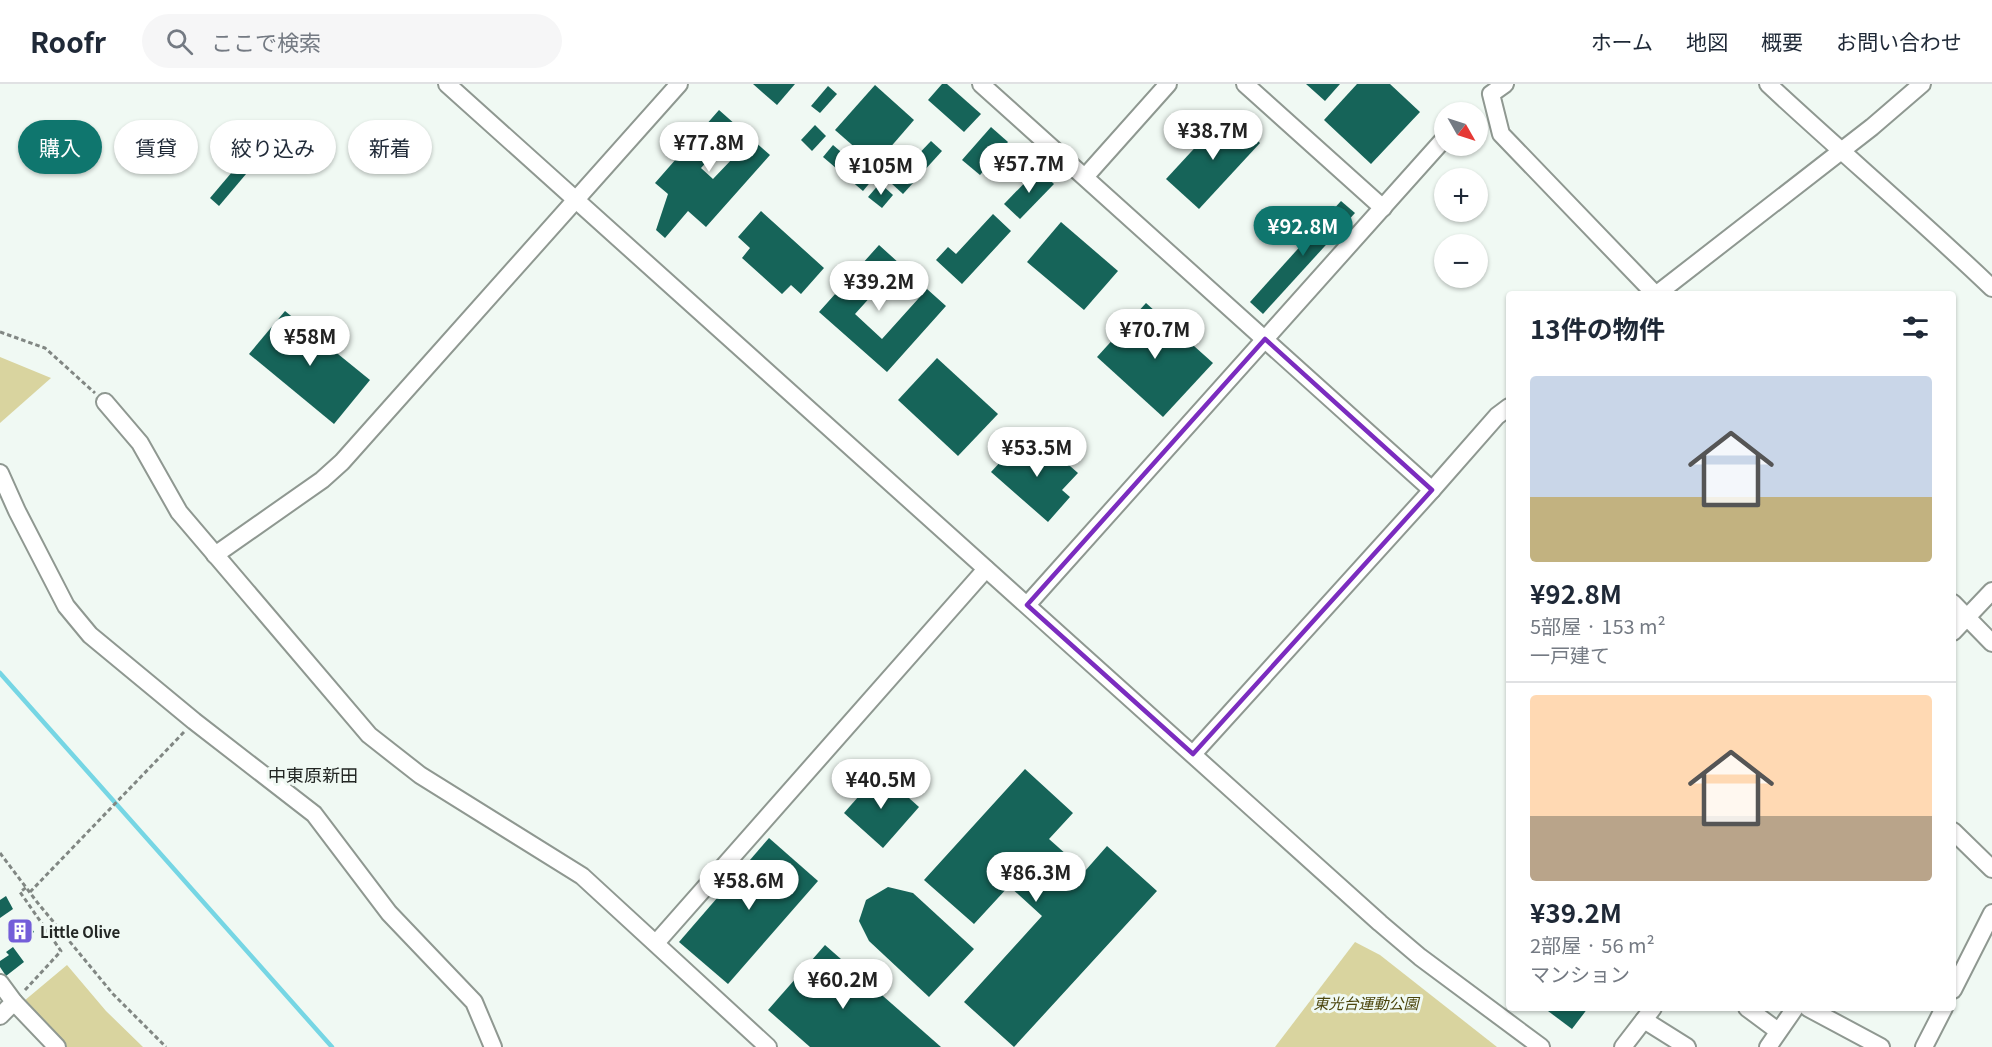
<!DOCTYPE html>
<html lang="ja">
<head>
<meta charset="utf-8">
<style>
	body { margin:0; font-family:Georgia,"Noto Sans JP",serif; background:#f6f6f7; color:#1f2937; height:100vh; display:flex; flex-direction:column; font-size:22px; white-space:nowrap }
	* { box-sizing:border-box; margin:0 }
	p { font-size:20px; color:#747a83 }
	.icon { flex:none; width:33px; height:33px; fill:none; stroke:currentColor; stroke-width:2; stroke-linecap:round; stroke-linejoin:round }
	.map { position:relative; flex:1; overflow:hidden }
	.side { position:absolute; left:1506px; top:207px; width:450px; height:720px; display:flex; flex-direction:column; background:#fff; border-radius:6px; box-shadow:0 2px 4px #0004 }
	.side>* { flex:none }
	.guide { position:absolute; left:18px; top:36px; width:570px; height:54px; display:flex; gap:12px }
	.needle { width:39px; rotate:129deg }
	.tools { position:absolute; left:1434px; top:18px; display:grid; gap:12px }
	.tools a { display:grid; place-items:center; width:54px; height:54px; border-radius:50%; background:#fff; box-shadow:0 2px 4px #0004; font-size:30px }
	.price { position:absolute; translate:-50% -51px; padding:0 14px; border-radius:21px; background:#fff; color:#222; font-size:20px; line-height:39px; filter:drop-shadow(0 2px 3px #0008) }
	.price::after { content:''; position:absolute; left:50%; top:36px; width:18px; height:14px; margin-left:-9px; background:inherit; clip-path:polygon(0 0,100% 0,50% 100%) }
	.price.active { background:#0f766e; color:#fff }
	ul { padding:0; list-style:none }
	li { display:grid; align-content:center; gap:12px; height:318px; padding:0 24px }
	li+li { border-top:2px solid #e0e1e3 }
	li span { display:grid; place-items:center; height:186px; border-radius:6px; color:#555 }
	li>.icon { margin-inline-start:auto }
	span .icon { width:108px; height:108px; fill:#fffc; stroke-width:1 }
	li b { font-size:26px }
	h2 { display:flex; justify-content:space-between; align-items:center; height:72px; padding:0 24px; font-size:26px }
	.tag { padding:0 21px; border-radius:27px; background:#fff; box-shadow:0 2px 4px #0004; font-size:21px; line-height:54px }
	.tag.active { background:#0f766e; color:#fff }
	header { display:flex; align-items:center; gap:36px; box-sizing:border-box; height:84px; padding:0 30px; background:#fff; border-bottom:2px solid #e0e1e3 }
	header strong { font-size:28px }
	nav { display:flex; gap:33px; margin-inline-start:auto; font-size:21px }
	.search { width:420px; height:54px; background:#f6f6f7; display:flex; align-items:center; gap:15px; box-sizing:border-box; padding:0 21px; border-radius:33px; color:#747a83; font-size:22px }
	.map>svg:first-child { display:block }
</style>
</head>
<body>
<header>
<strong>Roofr</strong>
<div class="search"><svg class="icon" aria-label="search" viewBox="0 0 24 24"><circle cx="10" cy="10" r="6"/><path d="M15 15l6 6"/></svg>ここで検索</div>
<nav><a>ホーム</a><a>地図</a><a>概要</a><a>お問い合わせ</a></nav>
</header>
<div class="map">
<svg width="1992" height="963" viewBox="0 0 1992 963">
	<rect width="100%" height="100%" fill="#f0f9f3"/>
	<g fill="#d9d49f">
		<polygon points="0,273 51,294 0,339"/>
		<polygon points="1355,858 1380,871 1497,963 1275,963"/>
		<polygon points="67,881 106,927 143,963 65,963 24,917"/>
	</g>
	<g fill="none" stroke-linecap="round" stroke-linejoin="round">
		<polyline stroke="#76d6e4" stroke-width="4.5" points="0,589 332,963"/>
	</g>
	<g fill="#166459" fill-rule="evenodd">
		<polygon points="753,0 795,0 777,21"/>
		<polygon points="942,0 947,0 981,30 964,48 928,16"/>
		<polygon points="1306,0 1340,0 1325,17"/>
		<polygon points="1357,0 1390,0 1420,28 1371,80 1324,36"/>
		<polygon points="875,1 914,36 875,81 835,46"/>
		<polygon points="828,2 837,10 820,29 811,22"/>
		<path d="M719,26L770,71L706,143L688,127L665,154L656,146L668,110L655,99ZM721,62L733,74L713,95L701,84Z"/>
		<polygon points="1227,29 1260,59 1199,125 1166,95"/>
		<polygon points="815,41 826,52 812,67 801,56"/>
		<polygon points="991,43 1008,58 980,91 962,76"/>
		<polygon points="931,57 942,67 903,110 891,99"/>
		<polygon points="833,61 873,95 863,107 823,73"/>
		<polygon points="249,68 258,76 219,122 210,114"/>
		<polygon points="1038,85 1054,100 1020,135 1004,120"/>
		<polygon points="880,99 893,111 882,124 868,113"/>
		<polygon points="1341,117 1355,129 1263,230 1250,218"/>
		<polygon points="761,127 824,184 801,210 791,201 782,210 742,174 750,164 738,153"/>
		<polygon points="993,130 1011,147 962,200 936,176 948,163 956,170"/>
		<polygon points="1061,138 1118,187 1084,226 1027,178"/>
		<polygon points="879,161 900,180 855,230 882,255 927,205 946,222 887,288 819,228"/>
		<polygon points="1146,219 1213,279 1163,333 1097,273"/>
		<polygon points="285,227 370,296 334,340 249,270"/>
		<polygon points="937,274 998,330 958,372 898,316"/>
		<polygon points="1038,354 1078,389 1062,406 1070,413 1048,438 991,388 1014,363 1023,371"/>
		<polygon points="1025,685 1073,729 1049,755 1085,787 1107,762 1157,807 1014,963 964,918 1042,832 1009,802 974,840 924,796"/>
		<polygon points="880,688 919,723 883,764 844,729"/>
		<polygon points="769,754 818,797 728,900 679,858"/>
		<polygon points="888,803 913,809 974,865 929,913 869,857 859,837 866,816"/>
		<polygon points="6,812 13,825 0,834 0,816"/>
		<polygon points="25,834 34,848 17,860 7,846"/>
		<polygon points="825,861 941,963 810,963 768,926"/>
		<polygon points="13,863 24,878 6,892 0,883 0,877 9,871 6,868"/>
		<polygon points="1544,924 1588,924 1572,945"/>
	</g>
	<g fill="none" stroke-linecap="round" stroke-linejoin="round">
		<defs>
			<g id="minor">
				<polyline points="447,0 1380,839 1420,873 1541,963"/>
				<polyline points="981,0 1432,406"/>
				<polyline points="1245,0 1383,124"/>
				<polyline points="1505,0 1491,10 1501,50 1655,210"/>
				<path d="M1768,0C1842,69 1919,134 1992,204"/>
				<polyline points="1085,93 1168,0"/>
				<polyline points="1657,210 1872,43 1922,0"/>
				<polyline points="105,318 140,359 179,428 369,651 420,691 582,792 768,963"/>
				<polyline points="0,389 17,427 66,522 90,551 194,637 314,730 389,829 474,918 493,963"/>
				<polyline points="215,471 322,396 342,378 679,0"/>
				<polyline points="1953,519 1992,559"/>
				<polyline points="1027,521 1444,55"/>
				<polyline points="1953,548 1992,507"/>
				<polyline points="1193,670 1432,406 1497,332 1509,323"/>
				<polyline points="1953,747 1992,785"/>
				<polyline points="656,859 986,485"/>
				<polyline points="0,899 14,918 0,932"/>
				<polyline points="1953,906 1992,829"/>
				<polyline points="14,918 57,963"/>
				<polyline points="1747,924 1778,947"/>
				<polyline points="1808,924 1881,963"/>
				<polyline points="1644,936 1687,963"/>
				<polyline points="1623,963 1653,924"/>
				<polyline points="1768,963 1795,924"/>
				<polyline points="1924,963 1944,924"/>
			</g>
		</defs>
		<use href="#minor" stroke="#8f9891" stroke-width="20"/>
		<g stroke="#818783" stroke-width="3" stroke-dasharray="4.5 3" stroke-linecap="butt">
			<polyline points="0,248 45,264 95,309"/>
			<polyline points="0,769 37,818 113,910 166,963"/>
			<polyline points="30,808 185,647"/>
			<polyline points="25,906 61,867 20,808 27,803"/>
		</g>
		<use href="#minor" stroke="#fff" stroke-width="16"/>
	</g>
	<path fill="none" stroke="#7b2cbf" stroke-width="4.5" stroke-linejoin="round" d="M1265,255L1432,406L1193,670L1027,521Z"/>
	<defs>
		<symbol id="building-square" viewBox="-11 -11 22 22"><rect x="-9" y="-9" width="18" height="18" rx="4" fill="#745ed9" stroke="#f0f9f3"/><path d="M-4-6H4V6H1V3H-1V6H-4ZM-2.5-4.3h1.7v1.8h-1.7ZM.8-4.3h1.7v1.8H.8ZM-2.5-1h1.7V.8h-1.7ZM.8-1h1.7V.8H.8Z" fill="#fff"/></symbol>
	</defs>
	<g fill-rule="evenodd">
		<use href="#building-square" x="5" y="832" width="30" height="30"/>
	</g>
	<g text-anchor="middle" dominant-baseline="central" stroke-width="6" stroke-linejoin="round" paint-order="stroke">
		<g font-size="15" font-weight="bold" fill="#232724" stroke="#f0f9f3" text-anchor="start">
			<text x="40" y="847">Little Olive</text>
		</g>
		<g font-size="15" font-style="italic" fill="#4b450c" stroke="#f0f9f3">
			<text x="1366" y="918">東光台運動公園</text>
		</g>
		<g font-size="18" fill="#232724" stroke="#f0f9f3">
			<text x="313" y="690">中東原新田</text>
		</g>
	</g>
</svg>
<div class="tools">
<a><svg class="needle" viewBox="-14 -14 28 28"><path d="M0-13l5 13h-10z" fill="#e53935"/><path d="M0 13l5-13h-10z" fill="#747a83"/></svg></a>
<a>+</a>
<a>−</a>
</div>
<b class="price" style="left:1213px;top:77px">¥38.7M</b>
<b class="price" style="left:709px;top:89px">¥77.8M</b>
<b class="price" style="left:1029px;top:110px">¥57.7M</b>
<b class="price" style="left:881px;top:112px">¥105M</b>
<b class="price active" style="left:1303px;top:173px">¥92.8M</b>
<b class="price" style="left:879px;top:228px">¥39.2M</b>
<b class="price" style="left:1155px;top:276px">¥70.7M</b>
<b class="price" style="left:310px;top:283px">¥58M</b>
<b class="price" style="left:1037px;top:394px">¥53.5M</b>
<b class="price" style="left:881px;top:726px">¥40.5M</b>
<b class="price" style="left:1036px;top:819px">¥86.3M</b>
<b class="price" style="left:749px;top:827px">¥58.6M</b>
<b class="price" style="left:843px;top:926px">¥60.2M</b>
<div class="guide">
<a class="tag active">購入</a>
<a class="tag">賃貸</a>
<a class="tag">絞り込み</a>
<a class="tag">新着</a>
</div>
<section class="side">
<h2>13件の物件<svg class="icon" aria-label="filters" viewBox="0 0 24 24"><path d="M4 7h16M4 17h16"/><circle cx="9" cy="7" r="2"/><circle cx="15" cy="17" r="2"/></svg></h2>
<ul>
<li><span style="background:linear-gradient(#c9d6e8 65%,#c2b280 0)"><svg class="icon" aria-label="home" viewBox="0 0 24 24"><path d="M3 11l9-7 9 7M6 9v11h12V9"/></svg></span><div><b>¥92.8M</b><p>5部屋 · 153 m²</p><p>一戸建て</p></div></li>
<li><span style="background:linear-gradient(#ffd9b3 65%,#b9a48a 0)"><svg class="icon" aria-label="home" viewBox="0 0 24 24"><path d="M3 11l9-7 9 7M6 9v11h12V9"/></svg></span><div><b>¥39.2M</b><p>2部屋 · 56 m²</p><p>マンション</p></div></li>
</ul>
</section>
</div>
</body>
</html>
